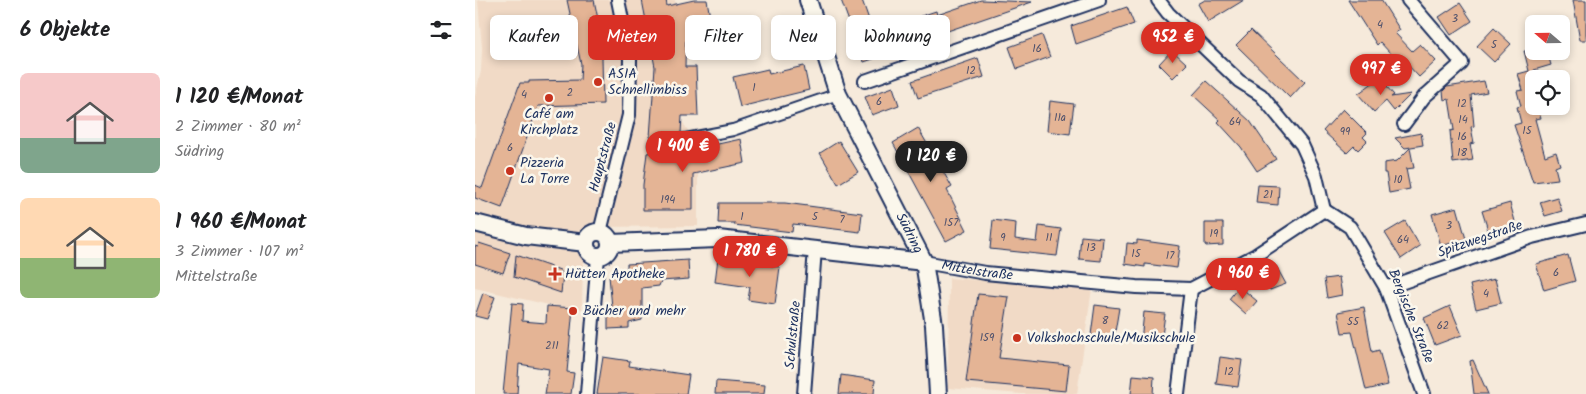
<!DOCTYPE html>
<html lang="de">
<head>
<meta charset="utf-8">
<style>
	body { margin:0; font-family:Kalam,sans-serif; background:#f6f6f6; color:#202124; height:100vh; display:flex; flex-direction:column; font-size:19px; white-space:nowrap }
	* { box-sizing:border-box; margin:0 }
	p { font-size:16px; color:#757577 }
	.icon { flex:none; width:28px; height:28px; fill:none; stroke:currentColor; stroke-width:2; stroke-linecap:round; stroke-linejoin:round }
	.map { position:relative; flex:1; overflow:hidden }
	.side { display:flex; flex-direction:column; background:#fff; width:475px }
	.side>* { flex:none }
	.guide { position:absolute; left:15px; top:15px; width:475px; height:45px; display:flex; gap:10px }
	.needle { width:32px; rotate:290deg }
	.controls { position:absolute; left:1050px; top:15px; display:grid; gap:10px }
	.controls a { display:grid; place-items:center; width:45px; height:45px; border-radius:8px; background:#fff; box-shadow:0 2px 8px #0003; font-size:25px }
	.price { position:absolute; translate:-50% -42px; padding:0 11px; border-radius:18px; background:#d93025; color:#fff; font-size:16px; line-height:32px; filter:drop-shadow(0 1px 2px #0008) }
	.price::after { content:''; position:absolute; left:50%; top:30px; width:15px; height:11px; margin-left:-8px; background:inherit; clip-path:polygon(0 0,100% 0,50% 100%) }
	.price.active { background:#222; color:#fff }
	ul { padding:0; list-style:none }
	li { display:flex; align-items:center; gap:15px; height:125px; padding:0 20px }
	li span { display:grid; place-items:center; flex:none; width:140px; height:100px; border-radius:8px; color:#555 }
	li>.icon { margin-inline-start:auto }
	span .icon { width:60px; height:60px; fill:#fffc; stroke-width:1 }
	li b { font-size:21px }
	h2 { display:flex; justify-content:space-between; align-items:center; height:60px; padding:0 20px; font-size:21px }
	.tag { padding:0 18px; border-radius:8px; background:#fff; box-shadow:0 2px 8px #0003; font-size:18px; line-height:45px }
	.tag.active { background:#d93025; color:#fff }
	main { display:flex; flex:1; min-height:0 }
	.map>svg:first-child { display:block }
</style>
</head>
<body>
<main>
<section class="side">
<h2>6 Objekte<svg class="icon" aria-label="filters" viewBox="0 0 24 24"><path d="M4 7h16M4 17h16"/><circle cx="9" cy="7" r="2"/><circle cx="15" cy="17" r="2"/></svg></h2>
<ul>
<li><span style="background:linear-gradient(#f6c9c9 65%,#7fa58c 0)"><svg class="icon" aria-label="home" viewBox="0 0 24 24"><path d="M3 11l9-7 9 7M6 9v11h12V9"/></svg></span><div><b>1 120 €/Monat</b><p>2 Zimmer · 80 m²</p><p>Südring</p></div></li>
<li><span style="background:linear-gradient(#ffd9b3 60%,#8fb573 0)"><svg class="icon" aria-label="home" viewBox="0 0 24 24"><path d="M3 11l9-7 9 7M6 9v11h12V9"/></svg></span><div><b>1 960 €/Monat</b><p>3 Zimmer · 107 m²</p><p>Mittelstraße</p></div></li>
</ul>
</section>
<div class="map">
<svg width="1111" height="394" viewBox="0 0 1111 394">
	<rect width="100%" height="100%" fill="#f6eadb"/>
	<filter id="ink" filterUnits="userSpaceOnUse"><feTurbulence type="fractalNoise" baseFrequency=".02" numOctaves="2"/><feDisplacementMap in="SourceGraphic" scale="10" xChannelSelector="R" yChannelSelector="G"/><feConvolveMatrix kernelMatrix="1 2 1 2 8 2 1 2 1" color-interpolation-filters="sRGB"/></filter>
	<g filter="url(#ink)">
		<g fill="#f1dac6">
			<polygon points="3,0 200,0 207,27 205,118 223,146 223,226 117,227 108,265 107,309 74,305 0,288 0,97 6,71 7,49"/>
			<polygon points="474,278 617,288 602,394 546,394 473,388"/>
		</g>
		<g fill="#e4b495" stroke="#1b2f5e">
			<polygon points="92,0 119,0 131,57 127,58 128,104 63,106 27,208 0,198 0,185 7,188 45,83 54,83 54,81 105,80 106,64"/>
			<polygon points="167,0 191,0 192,6 219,0 232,0 235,17 211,22 210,67 221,67 223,116 207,116 206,133 177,138 175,137 180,67"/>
			<polygon points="366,0 387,0 407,56 389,62"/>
			<polygon points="506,0 557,2 426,47 419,25 461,11 462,15"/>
			<polygon points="730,0 769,0 733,22 723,4"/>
			<polygon points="873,0 906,0 925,30 920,33 937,51 945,44 961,61 944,77 930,62 926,65 905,42 902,45"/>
			<polygon points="1098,0 1111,0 1111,40 1105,40"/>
			<polygon points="985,3 997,21 976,35 964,17"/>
			<polygon points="652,7 659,24 601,44 596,26"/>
			<polygon points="1019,28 1036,44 1019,62 1002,46"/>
			<polygon points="776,30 830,82 815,98 761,45"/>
			<polygon points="567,35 575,57 542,69 534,47"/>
			<polygon points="697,50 712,64 698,78 684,64"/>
			<polygon points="1049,51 1072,51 1076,65 1059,70 1059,106 1063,106 1066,118 1060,119 1070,156 1081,152 1085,165 1080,167 1083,179 1058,182 1039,125 1046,123 1042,107 1046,106 1042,91 1048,90 1043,74 1054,71"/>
			<polygon points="503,58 509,77 443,98 437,81"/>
			<polygon points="329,66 334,90 265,107 258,77 293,69 294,74"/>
			<polygon points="904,78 919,95 916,97 936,94 919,111 911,101 899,112 883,94"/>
			<polygon points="731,81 775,121 801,159 782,171 766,147 743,122 745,120 718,95"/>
			<polygon points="1009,81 1012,92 996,95 999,126 996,127 999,143 995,144 998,160 978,163 975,131 979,130 974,99 969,100 968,91 972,87"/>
			<polygon points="418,87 424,105 397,115 390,97"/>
			<polygon points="575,101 599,104 595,134 572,131"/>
			<polygon points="868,109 892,133 888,137 892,141 883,150 879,146 872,153 848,131"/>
			<polygon points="443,128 477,187 472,190 492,230 471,241 418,143"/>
			<polygon points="946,133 948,145 930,148 920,138"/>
			<polygon points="266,139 270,163 218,174 218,210 168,210 168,185 172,153 219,144 220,149"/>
			<polygon points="364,141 383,172 363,184 345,153"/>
			<polygon points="935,148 939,168 931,169 935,189 914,193 911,173 909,173 909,163 922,161"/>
			<polygon points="783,185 804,186 803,205 781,203"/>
			<polygon points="1082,197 1087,211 1070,216 1065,202"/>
			<polygon points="244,203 310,203 387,213 385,232 318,224 317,232 259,225 260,223 243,223"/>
			<polygon points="1035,203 1041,225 1014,233 1007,211"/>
			<polygon points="982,207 991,239 966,246 957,214"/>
			<polygon points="518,220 541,223 540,239 562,242 564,226 586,229 582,256 515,249"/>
			<polygon points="930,221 945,246 926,259 910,233"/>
			<polygon points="730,223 748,223 748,245 730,246"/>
			<polygon points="606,236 628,238 626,261 604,259"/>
			<polygon points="662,240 705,246 702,268 670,264 670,267 650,264 652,243 662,244"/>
			<polygon points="4,243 35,253 28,273 0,264 0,246 3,247"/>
			<polygon points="41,255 85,270 88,274 86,293 39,277"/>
			<polygon points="1093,255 1100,281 1069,290 1061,264"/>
			<polygon points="243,258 305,267 300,304 273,300 275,287 240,282"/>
			<polygon points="213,260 214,279 186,281 184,286 167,288 167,320 154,323 154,328 133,329 133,307 137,307 134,276 152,274 152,264"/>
			<polygon points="801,266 811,284 795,290 786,274"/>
			<polygon points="864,277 867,295 852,298 849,279"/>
			<polygon points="1020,279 1026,303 1001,309 995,285"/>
			<polygon points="764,286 782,301 771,314 754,299"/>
			<polygon points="8,293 20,297 12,319 0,316"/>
			<polygon points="503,294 534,297 524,358 594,365 591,391 491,382"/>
			<polygon points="37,303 48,304 47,321 71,323 72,306 98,308 92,372 99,373 96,394 70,394 74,369 44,364 42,394 28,394"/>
			<polygon points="620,305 644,308 639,338 616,335"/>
			<polygon points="975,306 987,335 960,345 949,318"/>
			<polygon points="889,307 897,352 904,350 913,385 891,390 877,332 867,333 863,312"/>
			<polygon points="669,312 690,314 686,343 666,341"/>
			<polygon points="128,357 155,361 154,366 214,375 211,394 122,394"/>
			<polygon points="745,357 767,360 763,387 741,384"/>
			<polygon points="998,360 1013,394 999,394 995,361"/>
			<polygon points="366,375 400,380 399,394 364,394"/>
			<polygon points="658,375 679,377 678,394 656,394"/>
			<polygon points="241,381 290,385 289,394 240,394"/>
		</g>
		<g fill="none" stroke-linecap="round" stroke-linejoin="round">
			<defs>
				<polyline id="pedestrian" points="179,145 258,130 363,94"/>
				<g id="minor">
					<polyline points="683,0 693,13 764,81 786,95 827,145 841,176 849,210"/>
					<polyline points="390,81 624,0"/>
					<polyline points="929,124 949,97 987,63 933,0"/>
					<polyline points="849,210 875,227 911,288 949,394"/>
					<polyline points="125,232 154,115 155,59 143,0"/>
					<path id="s1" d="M449,262L510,273L661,287L716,289L781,255L849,210"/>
					<polyline points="911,288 1057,237 1111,224"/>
					<polyline points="112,394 123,256"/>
					<polyline points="329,394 340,249"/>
					<polyline points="703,394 716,289"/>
				</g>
				<g id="tertiary">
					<path id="s2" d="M333,0L363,94L449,262L459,325L463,394"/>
					<polyline points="0,223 51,236 111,243"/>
					<circle cx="123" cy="244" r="12"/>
					<polyline points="135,243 243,239 449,262"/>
				</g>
			</defs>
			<use href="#pedestrian" stroke="#1b2f5e" stroke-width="14"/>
			<use href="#minor" stroke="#1b2f5e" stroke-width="16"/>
			<use href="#tertiary" stroke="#1b2f5e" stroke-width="20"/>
			<use href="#pedestrian" stroke="#fbf7ec" stroke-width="10"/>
			<use href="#minor" stroke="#fbf7ec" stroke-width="12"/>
			<use href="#tertiary" stroke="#fbf7ec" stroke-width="16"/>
		</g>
	</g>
	<g fill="#c8321e" stroke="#fbf7ec" stroke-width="2">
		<circle cx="123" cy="82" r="5"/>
		<circle cx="74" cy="98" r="5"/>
		<circle cx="35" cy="171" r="5"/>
		<path d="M77.5 266.5h5v5h5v5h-5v5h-5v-5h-5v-5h5z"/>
		<circle cx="98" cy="311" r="5"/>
		<circle cx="542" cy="338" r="5"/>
	</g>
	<g text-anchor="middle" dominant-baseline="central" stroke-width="5" stroke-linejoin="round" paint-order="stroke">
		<g font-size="11" fill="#4d506c">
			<text x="980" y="19">3</text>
			<text x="905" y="25">4</text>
			<text x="1019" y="45">5</text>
			<text x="562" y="49">16</text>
			<text x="496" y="71">12</text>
			<text x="279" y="88">1</text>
			<text x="95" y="93">2</text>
			<text x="49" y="95">4</text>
			<text x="404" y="102">6</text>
			<text x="987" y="104">12</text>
			<text x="585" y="118">11a</text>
			<text x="988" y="120">14</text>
			<text x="760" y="122">64</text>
			<text x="1052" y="131">15</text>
			<text x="870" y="132">99</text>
			<text x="987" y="137">16</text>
			<text x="35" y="148">6</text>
			<text x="987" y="153">18</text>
			<text x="923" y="180">10</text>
			<text x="793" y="195">21</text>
			<text x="193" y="200">194</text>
			<text x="267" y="217">1</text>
			<text x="340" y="217">5</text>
			<text x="367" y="220">7</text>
			<text x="476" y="223">157</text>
			<text x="974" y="226">3</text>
			<text x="739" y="234">19</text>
			<text x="528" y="238">9</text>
			<text x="574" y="238">11</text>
			<text x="928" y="240">64</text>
			<text x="616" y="248">13</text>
			<text x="661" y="254">15</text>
			<text x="695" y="256">17</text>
			<text x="1081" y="273">6</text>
			<text x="1011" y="294">4</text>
			<text x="630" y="321">8</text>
			<text x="878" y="322">55</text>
			<text x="968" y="326">62</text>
			<text x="512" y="338">159</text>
			<text x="77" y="346">211</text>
			<text x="754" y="372">12</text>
		</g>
		<g font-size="14" fill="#1b2f5e" stroke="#fbf7ec" text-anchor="start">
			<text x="133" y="74">ASIA<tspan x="133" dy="16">Schnellimbiss</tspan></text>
			<text x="74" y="114" text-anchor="middle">Café am<tspan x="74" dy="16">Kirchplatz</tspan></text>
			<text x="45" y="163">Pizzeria<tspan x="45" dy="16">La Torre</tspan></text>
			<text x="90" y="274">Hütten Apotheke</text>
			<text x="108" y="311">Bücher und mehr</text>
			<text x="552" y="338">Volkshochschule/Musikschule</text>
		</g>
		<g font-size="14" fill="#1b2f5e" stroke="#fbf7ec">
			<text transform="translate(128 157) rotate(-75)">Hauptstraße</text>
			<text stroke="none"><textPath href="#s2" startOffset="255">Südring</textPath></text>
			<text transform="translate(1005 239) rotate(-19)">Spitzwegstraße</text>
			<text stroke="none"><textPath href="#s1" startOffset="54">Mittelstraße</textPath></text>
			<text transform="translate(936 316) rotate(68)">Bergische Straße</text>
			<text transform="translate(318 335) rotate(-85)">Schulstraße</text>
		</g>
	</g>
</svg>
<div class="controls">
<a><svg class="needle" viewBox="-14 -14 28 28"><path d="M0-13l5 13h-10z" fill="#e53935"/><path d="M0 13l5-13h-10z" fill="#757577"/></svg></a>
<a><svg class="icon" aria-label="locate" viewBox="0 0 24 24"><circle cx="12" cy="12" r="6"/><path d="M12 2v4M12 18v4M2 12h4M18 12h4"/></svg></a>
</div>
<b class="price" style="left:698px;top:64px">952 €</b>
<b class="price" style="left:906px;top:96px">997 €</b>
<b class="price" style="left:208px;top:173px">1 400 €</b>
<b class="price active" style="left:456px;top:183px">1 120 €</b>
<b class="price" style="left:275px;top:278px">1 780 €</b>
<b class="price" style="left:768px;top:300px">1 960 €</b>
<div class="guide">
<a class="tag">Kaufen</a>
<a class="tag active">Mieten</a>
<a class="tag">Filter</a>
<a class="tag">Neu</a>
<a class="tag">Wohnung</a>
</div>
</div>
</main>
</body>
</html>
